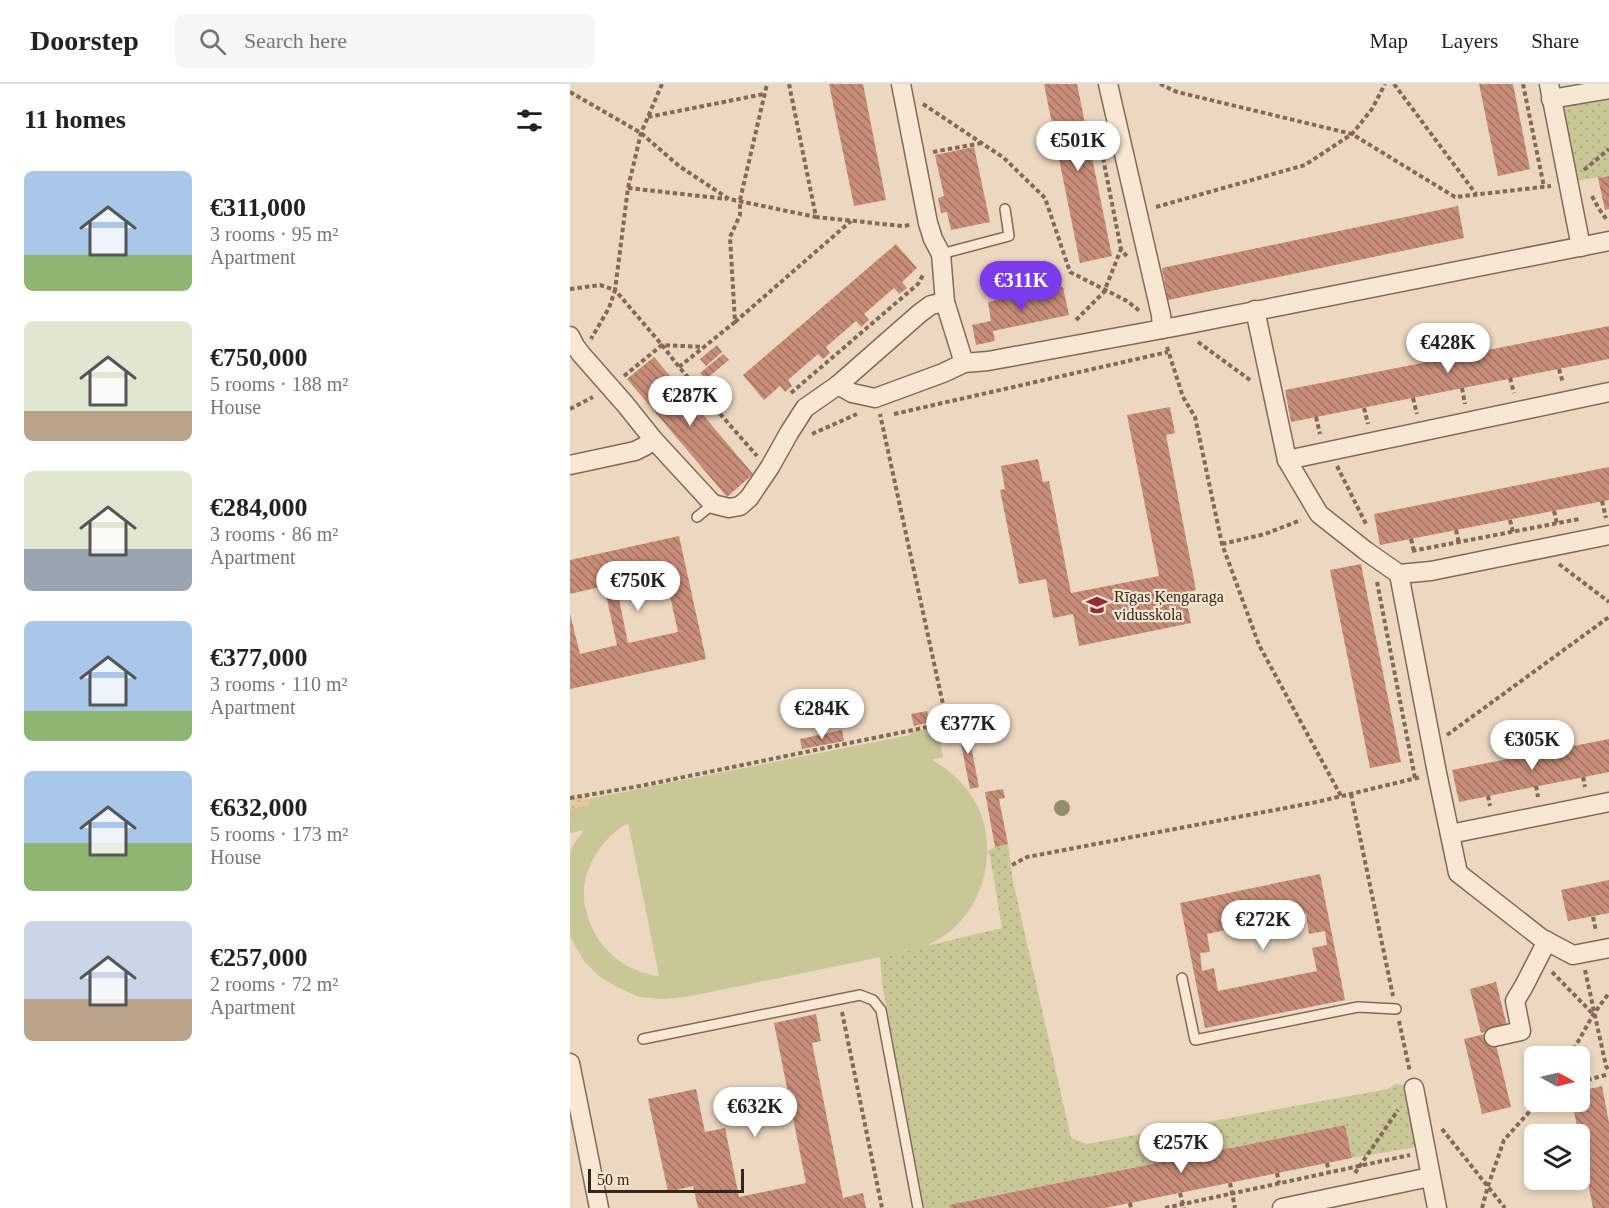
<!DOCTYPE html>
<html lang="en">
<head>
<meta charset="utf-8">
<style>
	body { margin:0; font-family:Georgia,serif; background:#f6f6f6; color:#222; height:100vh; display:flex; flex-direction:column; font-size:22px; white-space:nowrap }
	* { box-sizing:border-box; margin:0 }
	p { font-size:20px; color:#767676 }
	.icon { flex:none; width:33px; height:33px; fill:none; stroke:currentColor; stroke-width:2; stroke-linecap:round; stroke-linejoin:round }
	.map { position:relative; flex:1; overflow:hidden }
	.details { display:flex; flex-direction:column; background:#fff; width:570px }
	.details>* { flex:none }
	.needle { width:39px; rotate:98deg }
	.fabs { position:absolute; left:954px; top:962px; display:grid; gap:12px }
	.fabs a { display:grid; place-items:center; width:66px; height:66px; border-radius:9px; background:#fff; box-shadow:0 3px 9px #0003; font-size:30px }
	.scale { position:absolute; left:18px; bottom:15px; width:156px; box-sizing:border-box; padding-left:6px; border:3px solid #34251d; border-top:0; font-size:16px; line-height:21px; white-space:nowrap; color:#34251d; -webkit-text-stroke:4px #f3e4d0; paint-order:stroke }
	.price { position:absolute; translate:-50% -51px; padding:0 14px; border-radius:21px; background:#fff; color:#222; font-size:20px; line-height:39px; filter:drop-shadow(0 2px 3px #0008) }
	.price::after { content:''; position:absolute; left:50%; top:36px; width:18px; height:14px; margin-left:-9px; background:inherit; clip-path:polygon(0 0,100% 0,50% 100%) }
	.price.selected { background:#7c3aed; color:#fff }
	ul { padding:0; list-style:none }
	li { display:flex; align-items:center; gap:18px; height:150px; padding:0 24px }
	li span { display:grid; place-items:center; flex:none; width:168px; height:120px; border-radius:9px; color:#555 }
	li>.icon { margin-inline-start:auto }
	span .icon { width:72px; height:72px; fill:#fffc; stroke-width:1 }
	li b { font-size:26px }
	h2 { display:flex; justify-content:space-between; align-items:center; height:72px; padding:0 24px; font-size:26px }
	header { display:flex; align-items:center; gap:36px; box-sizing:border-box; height:84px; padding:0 30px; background:#fff; border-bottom:2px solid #e0e0e0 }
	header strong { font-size:28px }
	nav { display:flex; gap:33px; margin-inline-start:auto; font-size:21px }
	.search { width:420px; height:54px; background:#f6f6f6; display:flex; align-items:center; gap:15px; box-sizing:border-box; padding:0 21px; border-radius:9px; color:#767676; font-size:22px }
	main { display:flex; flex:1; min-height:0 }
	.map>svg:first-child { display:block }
</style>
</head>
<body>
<header>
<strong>Doorstep</strong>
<div class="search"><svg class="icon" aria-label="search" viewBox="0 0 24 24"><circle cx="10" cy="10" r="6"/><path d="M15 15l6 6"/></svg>Search here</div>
<nav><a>Map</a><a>Layers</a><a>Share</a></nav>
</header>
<main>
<section class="details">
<h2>11 homes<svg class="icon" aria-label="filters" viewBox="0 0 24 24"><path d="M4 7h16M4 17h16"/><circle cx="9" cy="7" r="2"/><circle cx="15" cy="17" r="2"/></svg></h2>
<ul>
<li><span style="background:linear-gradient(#a9c7e8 70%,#8fb573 0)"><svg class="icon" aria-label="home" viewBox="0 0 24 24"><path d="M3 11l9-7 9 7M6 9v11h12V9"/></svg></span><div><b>€311,000</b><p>3 rooms · 95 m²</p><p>Apartment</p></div></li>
<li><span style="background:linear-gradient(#dfe7d0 75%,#b9a48a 0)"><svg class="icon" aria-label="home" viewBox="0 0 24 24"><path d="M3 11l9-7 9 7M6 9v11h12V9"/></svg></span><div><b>€750,000</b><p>5 rooms · 188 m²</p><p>House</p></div></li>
<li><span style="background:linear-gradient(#dfe7d0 65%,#9aa5b1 0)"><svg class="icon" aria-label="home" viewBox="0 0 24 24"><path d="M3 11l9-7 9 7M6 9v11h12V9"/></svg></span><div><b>€284,000</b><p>3 rooms · 86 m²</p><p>Apartment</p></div></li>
<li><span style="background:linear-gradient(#a9c7e8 75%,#8fb573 0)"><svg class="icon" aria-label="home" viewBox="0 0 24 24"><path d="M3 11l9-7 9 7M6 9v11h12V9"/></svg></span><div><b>€377,000</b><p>3 rooms · 110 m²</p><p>Apartment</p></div></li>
<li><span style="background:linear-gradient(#a9c7e8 60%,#8fb573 0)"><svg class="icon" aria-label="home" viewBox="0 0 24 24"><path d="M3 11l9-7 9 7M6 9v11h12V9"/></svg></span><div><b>€632,000</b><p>5 rooms · 173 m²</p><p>House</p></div></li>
<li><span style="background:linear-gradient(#c9d6e8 65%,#b9a48a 0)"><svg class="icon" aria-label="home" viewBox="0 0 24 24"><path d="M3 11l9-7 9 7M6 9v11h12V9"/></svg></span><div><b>€257,000</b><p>2 rooms · 72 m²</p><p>Apartment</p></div></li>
</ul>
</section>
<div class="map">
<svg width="1039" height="1124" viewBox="0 0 1039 1124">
	<defs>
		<pattern id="grass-dots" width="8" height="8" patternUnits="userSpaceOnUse" patternTransform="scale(1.5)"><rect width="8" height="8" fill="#c9c795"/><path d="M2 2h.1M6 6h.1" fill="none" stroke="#adab80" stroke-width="1.8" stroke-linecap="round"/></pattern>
		<pattern id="sand-dots" width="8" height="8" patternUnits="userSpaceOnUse" patternTransform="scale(1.5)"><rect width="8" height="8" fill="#e7c89e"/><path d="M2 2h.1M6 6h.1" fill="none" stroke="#c7ac88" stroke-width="1.8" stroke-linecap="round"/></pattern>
		<pattern id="building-back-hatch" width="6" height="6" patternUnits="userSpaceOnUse" patternTransform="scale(1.5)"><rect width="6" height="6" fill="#c88d78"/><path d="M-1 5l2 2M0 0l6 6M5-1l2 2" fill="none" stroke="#a37362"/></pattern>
	</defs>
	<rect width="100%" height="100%" fill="#ecd8c1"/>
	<g fill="url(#grass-dots)">
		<polygon points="1036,9 1039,15 1039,92 1004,97 989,19"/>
		<polygon points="438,760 443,797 501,1054 517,1060 818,1005 826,1000 836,1001 846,1063 782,1074 775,1041 380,1121 380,1124 354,1124 312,899 310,873 432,844 420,772 417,768 425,763"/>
	</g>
	<polygon fill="url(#sand-dots)" points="17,712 19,721 0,725 0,716"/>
	<path fill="#c9c795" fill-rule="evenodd" d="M368,643L373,673L362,676C374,683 385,691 394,702C429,741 423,808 385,843C374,853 362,859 350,865L116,913L92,915L69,913L47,903L30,893L14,877L0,853V770L2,763L14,746L0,749V725L19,721L18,715L340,651L341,648ZM58,739L89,891L88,892C55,887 28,866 18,833C17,828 14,821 14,815C12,784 32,754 58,739Z"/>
	<g fill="url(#building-back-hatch)" fill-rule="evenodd">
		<polygon points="259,0 293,0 316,116 284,122"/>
		<polygon points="474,0 507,0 542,172 510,179"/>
		<polygon points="909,0 943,0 960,85 928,92"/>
		<polygon points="404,63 420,138 381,146 377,128 371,129 368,114 374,112 365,71"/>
		<polygon points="1039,92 1039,125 1035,126 1028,94"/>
		<polygon points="888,122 894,154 598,216 592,184"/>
		<polygon points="326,160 347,184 332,198 337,204 329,210 324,204 294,230 299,236 291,243 286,237 256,263 260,269 253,275 248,270 218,296 222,302 215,308 210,302 194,316 173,291"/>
		<polygon points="493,203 499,231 423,247 425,257 406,261 402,241 421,237 418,218"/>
		<polygon points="1039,242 1039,275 721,338 715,306"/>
		<polygon points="147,261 152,268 136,282 130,275"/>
		<polygon points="153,270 159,276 136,295 130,289"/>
		<polygon points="84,273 183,390 157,413 57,295"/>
		<polygon points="600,323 605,349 596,351 626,506 615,509 621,539 509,562 503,530 483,534 476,495 449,500 430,406 435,405 431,382 468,375 473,398 479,397 501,509 589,492 557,331"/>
		<polygon points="1039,383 1039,416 810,461 804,430"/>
		<path d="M109,452L136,575L0,605V530L10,570L47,561L34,502L0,510V476ZM95,489L108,548L58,559L46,500Z"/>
		<polygon points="791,480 831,678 800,684 760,486"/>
		<polygon points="357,627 360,638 344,642 341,630"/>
		<polygon points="396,637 409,703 400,705 387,639"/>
		<polygon points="272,646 274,657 232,665 230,655"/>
		<polygon points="1039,655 1039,688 889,718 882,686"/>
		<polygon points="433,705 435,714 429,715 438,760 425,763 415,708"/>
		<path d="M750,790L775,916L635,944L610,819ZM736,829L739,850L755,847L757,861L742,864L747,887L648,907L644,884L632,887L630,869L640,868L637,850Z"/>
		<polygon points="1039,796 1039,829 998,837 991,806"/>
		<polygon points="926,898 937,942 911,949 900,905"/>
		<polygon points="246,930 251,957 242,959 273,1114 293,1109 296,1124 128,1124 123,1102 98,1108 78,1015 126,1005 135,1048 155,1044 169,1113 236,1099 204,939"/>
		<polygon points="923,948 941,1023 912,1030 894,955"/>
		<polygon points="1032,1002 1039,1039 1039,1124 1023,1124 1002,1017 1010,1017 1010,1007"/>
		<polygon points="775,1041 782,1074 535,1124 380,1124 379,1121"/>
	</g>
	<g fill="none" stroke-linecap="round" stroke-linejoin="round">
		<defs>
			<g id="service">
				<polyline points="371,170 439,152 435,125"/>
				<polyline points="127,433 143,420"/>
				<polyline points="612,894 625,956 788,923 826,925"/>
				<polyline points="73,955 290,911 303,916 311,926 348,1124"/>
			</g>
			<g id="minor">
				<polyline points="331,0 358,139 363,155 371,170 375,218 394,279"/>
				<polyline points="538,0 591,231 592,245"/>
				<polyline points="979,0 1011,163"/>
				<polyline points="981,15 1039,5"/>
				<polyline points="685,226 717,376 749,430 796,467 829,490 861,487 1039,451"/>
				<polyline points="0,252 5,262 11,270 55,320 83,355 143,420 159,424 170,422 179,414 200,383 219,349 235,324 268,301 350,229 361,221 375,218"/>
				<polyline points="268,301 282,309 305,314 373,289 394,279 418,277 609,242 1039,157"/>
				<polyline points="717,376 1039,308"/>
				<polyline points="0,381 65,367 75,362 83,355"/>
				<polyline points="829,490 867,689 888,789 971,854 1003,871 1039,864"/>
				<polyline points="880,750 1039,718"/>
				<polyline points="924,953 951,947 945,917 954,902 977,857"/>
				<polyline points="0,979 29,1124"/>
				<polyline points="844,1004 867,1124"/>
				<polyline points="712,1124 860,1093"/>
			</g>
		</defs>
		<use href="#service" stroke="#846959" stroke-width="12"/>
		<use href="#minor" stroke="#846959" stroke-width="21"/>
		<g stroke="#846959" stroke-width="4" stroke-dasharray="4.5 3" stroke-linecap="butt">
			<polyline points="92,0 71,49 58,104 45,206 92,261 109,283 187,372"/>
			<polyline points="219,0 246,133 332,142 340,141"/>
			<polyline points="590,0 607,8 782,50 885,113 981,102"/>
			<polyline points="824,0 906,110"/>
			<polyline points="953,0 974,103"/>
			<polyline points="0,8 71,49 109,82 159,115 246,133"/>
			<polyline points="353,20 434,74 475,114 500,188 557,217 571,228"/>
			<polyline points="78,33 194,10"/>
			<polyline points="363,68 412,59"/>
			<polyline points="533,74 551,165 558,174"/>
			<polyline points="1014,86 1039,65"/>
			<polyline points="58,104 157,115"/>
			<polyline points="1022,112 1029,125 1037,136"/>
			<polyline points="170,116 197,0"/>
			<polyline points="586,123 735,81 782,50 802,25 815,0"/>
			<polyline points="0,205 30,201 45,206 39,224 21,255"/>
			<polyline points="506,236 534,208 551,165"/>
			<polyline points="165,238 281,137"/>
			<polyline points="628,258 680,296"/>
			<polyline points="597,263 613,313 625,333 652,460 689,561 771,712"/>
			<polyline points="109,283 165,238 160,153 170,131 170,117"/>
			<polyline points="989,285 993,299"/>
			<polyline points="54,292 92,261 134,263"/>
			<polyline points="940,294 944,309"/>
			<polyline points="892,304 895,320"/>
			<polyline points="221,309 348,200 353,191"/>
			<polyline points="843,314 847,330"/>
			<polyline points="794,324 798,340"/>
			<polyline points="0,325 23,313"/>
			<polyline points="324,330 598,268"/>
			<polyline points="746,333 750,350"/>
			<polyline points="242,350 287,330"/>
			<polyline points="767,382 797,442"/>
			<polyline points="1032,417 1036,434"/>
			<polyline points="984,427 987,440"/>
			<polyline points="940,436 943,448"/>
			<polyline points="886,446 889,459"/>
			<polyline points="841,455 844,467"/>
			<polyline points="652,460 695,450 731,436"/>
			<polyline points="842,467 1009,435"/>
			<polyline points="989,480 1039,518"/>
			<polyline points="807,498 845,694"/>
			<polyline points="877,651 1039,533"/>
			<polyline points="1013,693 1015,703"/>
			<polyline points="966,702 968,713"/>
			<polyline points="781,710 823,912"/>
			<polyline points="918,712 920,722"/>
			<polyline points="0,714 70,702 377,639 310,330"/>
			<polyline points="442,781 457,773 473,770 747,718 851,693"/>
			<polyline points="1023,833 1026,847"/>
			<polyline points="1015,886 1036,982 1039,987"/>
			<polyline points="982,888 1023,930"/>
			<polyline points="272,928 312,1124"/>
			<polyline points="829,937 840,988"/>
			<polyline points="1000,972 1023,931 1039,909"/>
			<polyline points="1010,998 1039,990"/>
			<polyline points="872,1045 935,1124"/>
			<polyline points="757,1079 759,1089"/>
			<polyline points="707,1089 709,1099"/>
			<polyline points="785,1089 828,1026"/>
			<polyline points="660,1099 665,1124"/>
			<polyline points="610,1109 614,1124"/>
			<polyline points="560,1119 561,1124"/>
			<polyline points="595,1124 840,1071"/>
			<polyline points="912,1124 918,1102 934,1056 969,1017"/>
		</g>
		<use href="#service" stroke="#f7e7d3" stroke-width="9"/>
		<use href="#minor" stroke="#f7e7d3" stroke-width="18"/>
	</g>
	<circle fill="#948d6b" cx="492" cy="724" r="8"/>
	<defs>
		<symbol id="school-bare" viewBox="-9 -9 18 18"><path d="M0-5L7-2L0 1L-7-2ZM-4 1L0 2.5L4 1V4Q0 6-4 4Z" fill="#902c3c" stroke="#f3e4d0" stroke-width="2.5" paint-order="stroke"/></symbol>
	</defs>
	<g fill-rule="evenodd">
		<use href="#school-bare" x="512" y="506" width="30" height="30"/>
	</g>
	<g text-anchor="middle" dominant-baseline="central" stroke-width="4.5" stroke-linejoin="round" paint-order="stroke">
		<g font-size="16" fill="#34251d" stroke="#f3e4d0" text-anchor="start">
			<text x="544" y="512">Rīgas Ķengaraga<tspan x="544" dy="18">vidusskola</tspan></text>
		</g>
	</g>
</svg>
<div class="fabs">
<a><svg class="needle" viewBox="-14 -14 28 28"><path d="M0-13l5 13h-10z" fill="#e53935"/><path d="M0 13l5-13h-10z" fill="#767676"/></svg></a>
<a><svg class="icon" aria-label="layers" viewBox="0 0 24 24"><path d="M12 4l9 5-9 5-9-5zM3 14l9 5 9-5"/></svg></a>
</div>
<div class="scale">50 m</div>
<b class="price" style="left:508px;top:88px">€501K</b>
<b class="price selected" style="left:451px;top:228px">€311K</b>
<b class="price" style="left:878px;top:290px">€428K</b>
<b class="price" style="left:120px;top:343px">€287K</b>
<b class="price" style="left:68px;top:528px">€750K</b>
<b class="price" style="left:252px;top:656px">€284K</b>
<b class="price" style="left:398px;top:671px">€377K</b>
<b class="price" style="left:962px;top:687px">€305K</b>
<b class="price" style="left:693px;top:867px">€272K</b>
<b class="price" style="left:185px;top:1054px">€632K</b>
<b class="price" style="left:611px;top:1090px">€257K</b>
</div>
</main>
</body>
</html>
